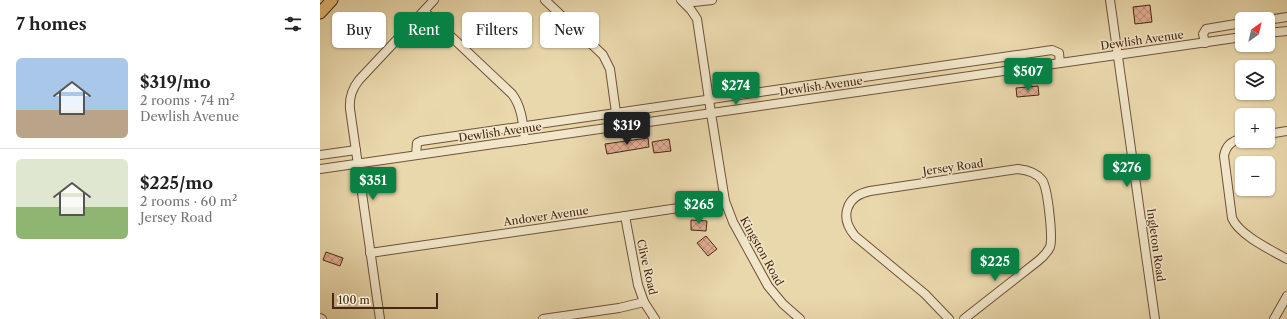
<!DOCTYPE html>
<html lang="en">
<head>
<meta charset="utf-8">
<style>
	body { margin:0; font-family:"Libre Caslon Text",serif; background:#f2f2f2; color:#222; height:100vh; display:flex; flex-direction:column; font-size:15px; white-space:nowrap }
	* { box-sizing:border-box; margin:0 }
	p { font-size:13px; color:#767676 }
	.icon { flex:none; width:22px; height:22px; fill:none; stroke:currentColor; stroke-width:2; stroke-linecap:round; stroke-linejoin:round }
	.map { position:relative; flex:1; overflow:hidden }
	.side { display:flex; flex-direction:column; background:#fff; width:320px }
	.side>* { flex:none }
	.top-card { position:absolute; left:12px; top:12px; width:380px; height:36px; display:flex; gap:8px }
	.needle { width:26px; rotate:34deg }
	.tools { position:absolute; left:915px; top:12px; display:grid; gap:8px }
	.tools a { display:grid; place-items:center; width:40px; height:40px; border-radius:6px; background:#fff; box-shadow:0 1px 3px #0004; font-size:20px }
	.scale { position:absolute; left:12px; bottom:10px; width:106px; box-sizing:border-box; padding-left:4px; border:2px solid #472613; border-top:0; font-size:11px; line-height:14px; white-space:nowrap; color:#472613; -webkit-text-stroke:3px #f1e6c9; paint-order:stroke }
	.price { position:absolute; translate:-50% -34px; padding:0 9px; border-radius:4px; background:#0b8043; color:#fff; font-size:13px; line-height:26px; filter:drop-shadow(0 1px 2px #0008) }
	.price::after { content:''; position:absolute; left:50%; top:24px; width:12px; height:9px; margin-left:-6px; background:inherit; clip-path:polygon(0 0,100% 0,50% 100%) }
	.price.selected { background:#222; color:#fff }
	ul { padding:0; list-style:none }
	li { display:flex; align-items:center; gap:12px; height:100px; padding:0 16px }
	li+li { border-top:1px solid #e0e0e0 }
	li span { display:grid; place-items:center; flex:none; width:112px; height:80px; border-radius:6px; color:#555 }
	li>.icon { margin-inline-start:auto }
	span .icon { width:48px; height:48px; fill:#fffc; stroke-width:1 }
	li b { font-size:17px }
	h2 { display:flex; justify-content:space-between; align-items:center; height:48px; padding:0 16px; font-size:17px }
	.tag { padding:0 14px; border-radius:6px; background:#fff; box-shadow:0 1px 3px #0004; font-size:14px; line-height:36px }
	.tag.selected { background:#0b8043; color:#fff }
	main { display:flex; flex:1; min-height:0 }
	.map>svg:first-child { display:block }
</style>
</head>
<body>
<main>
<section class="side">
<h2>7 homes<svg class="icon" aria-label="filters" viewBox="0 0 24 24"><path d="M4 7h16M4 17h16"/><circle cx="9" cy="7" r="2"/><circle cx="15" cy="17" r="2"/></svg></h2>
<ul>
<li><span style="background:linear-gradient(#a9c7e8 65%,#b9a48a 0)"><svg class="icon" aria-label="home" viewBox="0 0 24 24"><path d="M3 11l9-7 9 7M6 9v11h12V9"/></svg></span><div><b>$319/mo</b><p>2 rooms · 74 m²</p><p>Dewlish Avenue</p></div></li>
<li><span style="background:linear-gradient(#dfe7d0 60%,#8fb573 0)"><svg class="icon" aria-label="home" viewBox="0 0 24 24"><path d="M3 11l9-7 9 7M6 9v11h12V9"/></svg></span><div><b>$225/mo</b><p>2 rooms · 60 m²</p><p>Jersey Road</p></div></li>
</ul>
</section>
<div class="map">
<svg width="967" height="319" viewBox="0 0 967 319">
	<defs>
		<pattern id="building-cross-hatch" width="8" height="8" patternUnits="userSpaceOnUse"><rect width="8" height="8" fill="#e3ae94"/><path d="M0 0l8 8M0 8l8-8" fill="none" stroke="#ba8d78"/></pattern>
	</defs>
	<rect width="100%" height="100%" fill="#e9d8ac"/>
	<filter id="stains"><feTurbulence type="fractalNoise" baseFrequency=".005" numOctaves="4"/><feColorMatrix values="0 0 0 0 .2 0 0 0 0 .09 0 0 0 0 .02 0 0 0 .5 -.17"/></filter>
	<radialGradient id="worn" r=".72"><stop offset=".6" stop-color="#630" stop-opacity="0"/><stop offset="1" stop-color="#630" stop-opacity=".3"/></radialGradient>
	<g fill="url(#building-cross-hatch)" stroke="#472613">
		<polygon points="830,5 832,22 815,24 813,7"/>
		<polygon points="718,86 719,95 697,97 696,88"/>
		<polygon points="328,138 329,147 287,154 285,144"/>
		<polygon points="349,139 351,151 334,153 332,142"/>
		<polygon points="371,220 387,221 386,231 371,230"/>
		<polygon points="386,236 397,249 388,256 377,243"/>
		<polygon points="6,252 23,258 20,266 3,260"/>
	</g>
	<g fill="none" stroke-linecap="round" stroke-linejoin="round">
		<defs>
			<g id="minor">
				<polyline points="225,0 283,55 290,69 298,127"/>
				<polyline points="361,0 371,10 377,19 391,113 405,201 413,222 448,286 463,304 480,319"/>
				<polyline points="790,0 835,319"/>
				<polyline points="365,3 392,0"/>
				<path d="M104,11L192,94C202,107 203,124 205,140"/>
				<polyline points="948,20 967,17"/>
				<polyline points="948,33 967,31"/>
				<polyline points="885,43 883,34 886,29 922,23"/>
				<polyline points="948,134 967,131"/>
				<path d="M922,138C912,141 906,145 904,156L912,218C919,235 951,250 967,259"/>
				<polyline points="0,155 36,150"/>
				<polyline points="96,155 97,143 101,141 732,50 739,53 740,63"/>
				<polyline points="0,169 922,37"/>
				<polyline points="305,216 318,285 324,302 335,319"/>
				<polyline points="50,253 305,216 405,201"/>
				<polyline points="0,318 2,319"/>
				<path d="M60,319L30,109C29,97 32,89 39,80L114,0"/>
				<polyline points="223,319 299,308 324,302"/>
				<path d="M629,319L605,294L535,236C519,217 526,196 550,191L698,169C707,170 716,172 722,180C728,188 733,238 730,247C727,253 723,257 718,261L644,319"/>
				<polyline points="954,319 967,296"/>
			</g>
			<polyline id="highway" points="0,13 12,0"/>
		</defs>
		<use href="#minor" stroke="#705239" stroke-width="10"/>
		<use href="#highway" stroke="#472613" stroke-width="13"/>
		<use href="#minor" stroke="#f1e6c9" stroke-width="8"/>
		<use href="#highway" stroke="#e4bc76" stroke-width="11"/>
	</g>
	<g text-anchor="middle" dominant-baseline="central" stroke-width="3" stroke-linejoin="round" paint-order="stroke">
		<g font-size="11" fill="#472613" stroke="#f1e6c9">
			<text transform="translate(822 40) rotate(-8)">Dewlish Avenue</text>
			<text transform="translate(501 86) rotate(-8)">Dewlish Avenue</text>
			<text transform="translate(180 132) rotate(-8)">Dewlish Avenue</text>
			<text transform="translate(633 167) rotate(-8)">Jersey Road</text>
			<text transform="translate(226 216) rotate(-8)">Andover Avenue</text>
			<text transform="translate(836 245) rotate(82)">Ingleton Road</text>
			<text transform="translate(442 251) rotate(61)">Kingston Road</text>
			<text transform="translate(327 267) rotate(77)">Clive Road</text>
		</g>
	</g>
	<rect width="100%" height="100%" filter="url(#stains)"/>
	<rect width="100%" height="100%" fill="url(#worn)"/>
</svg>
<div class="tools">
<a><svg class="needle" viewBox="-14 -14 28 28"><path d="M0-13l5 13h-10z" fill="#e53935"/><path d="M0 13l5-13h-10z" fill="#767676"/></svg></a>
<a><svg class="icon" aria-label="layers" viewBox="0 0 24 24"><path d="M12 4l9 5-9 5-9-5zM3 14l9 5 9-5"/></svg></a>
<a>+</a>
<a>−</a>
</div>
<div class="scale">100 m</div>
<b class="price" style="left:708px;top:92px">$507</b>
<b class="price" style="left:416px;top:106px">$274</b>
<b class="price selected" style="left:307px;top:146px">$319</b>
<b class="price" style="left:807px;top:188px">$276</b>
<b class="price" style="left:53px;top:201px">$351</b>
<b class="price" style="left:379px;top:225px">$265</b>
<b class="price" style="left:675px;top:282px">$225</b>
<div class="top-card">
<a class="tag">Buy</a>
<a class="tag selected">Rent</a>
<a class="tag">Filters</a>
<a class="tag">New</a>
</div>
</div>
</main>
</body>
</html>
